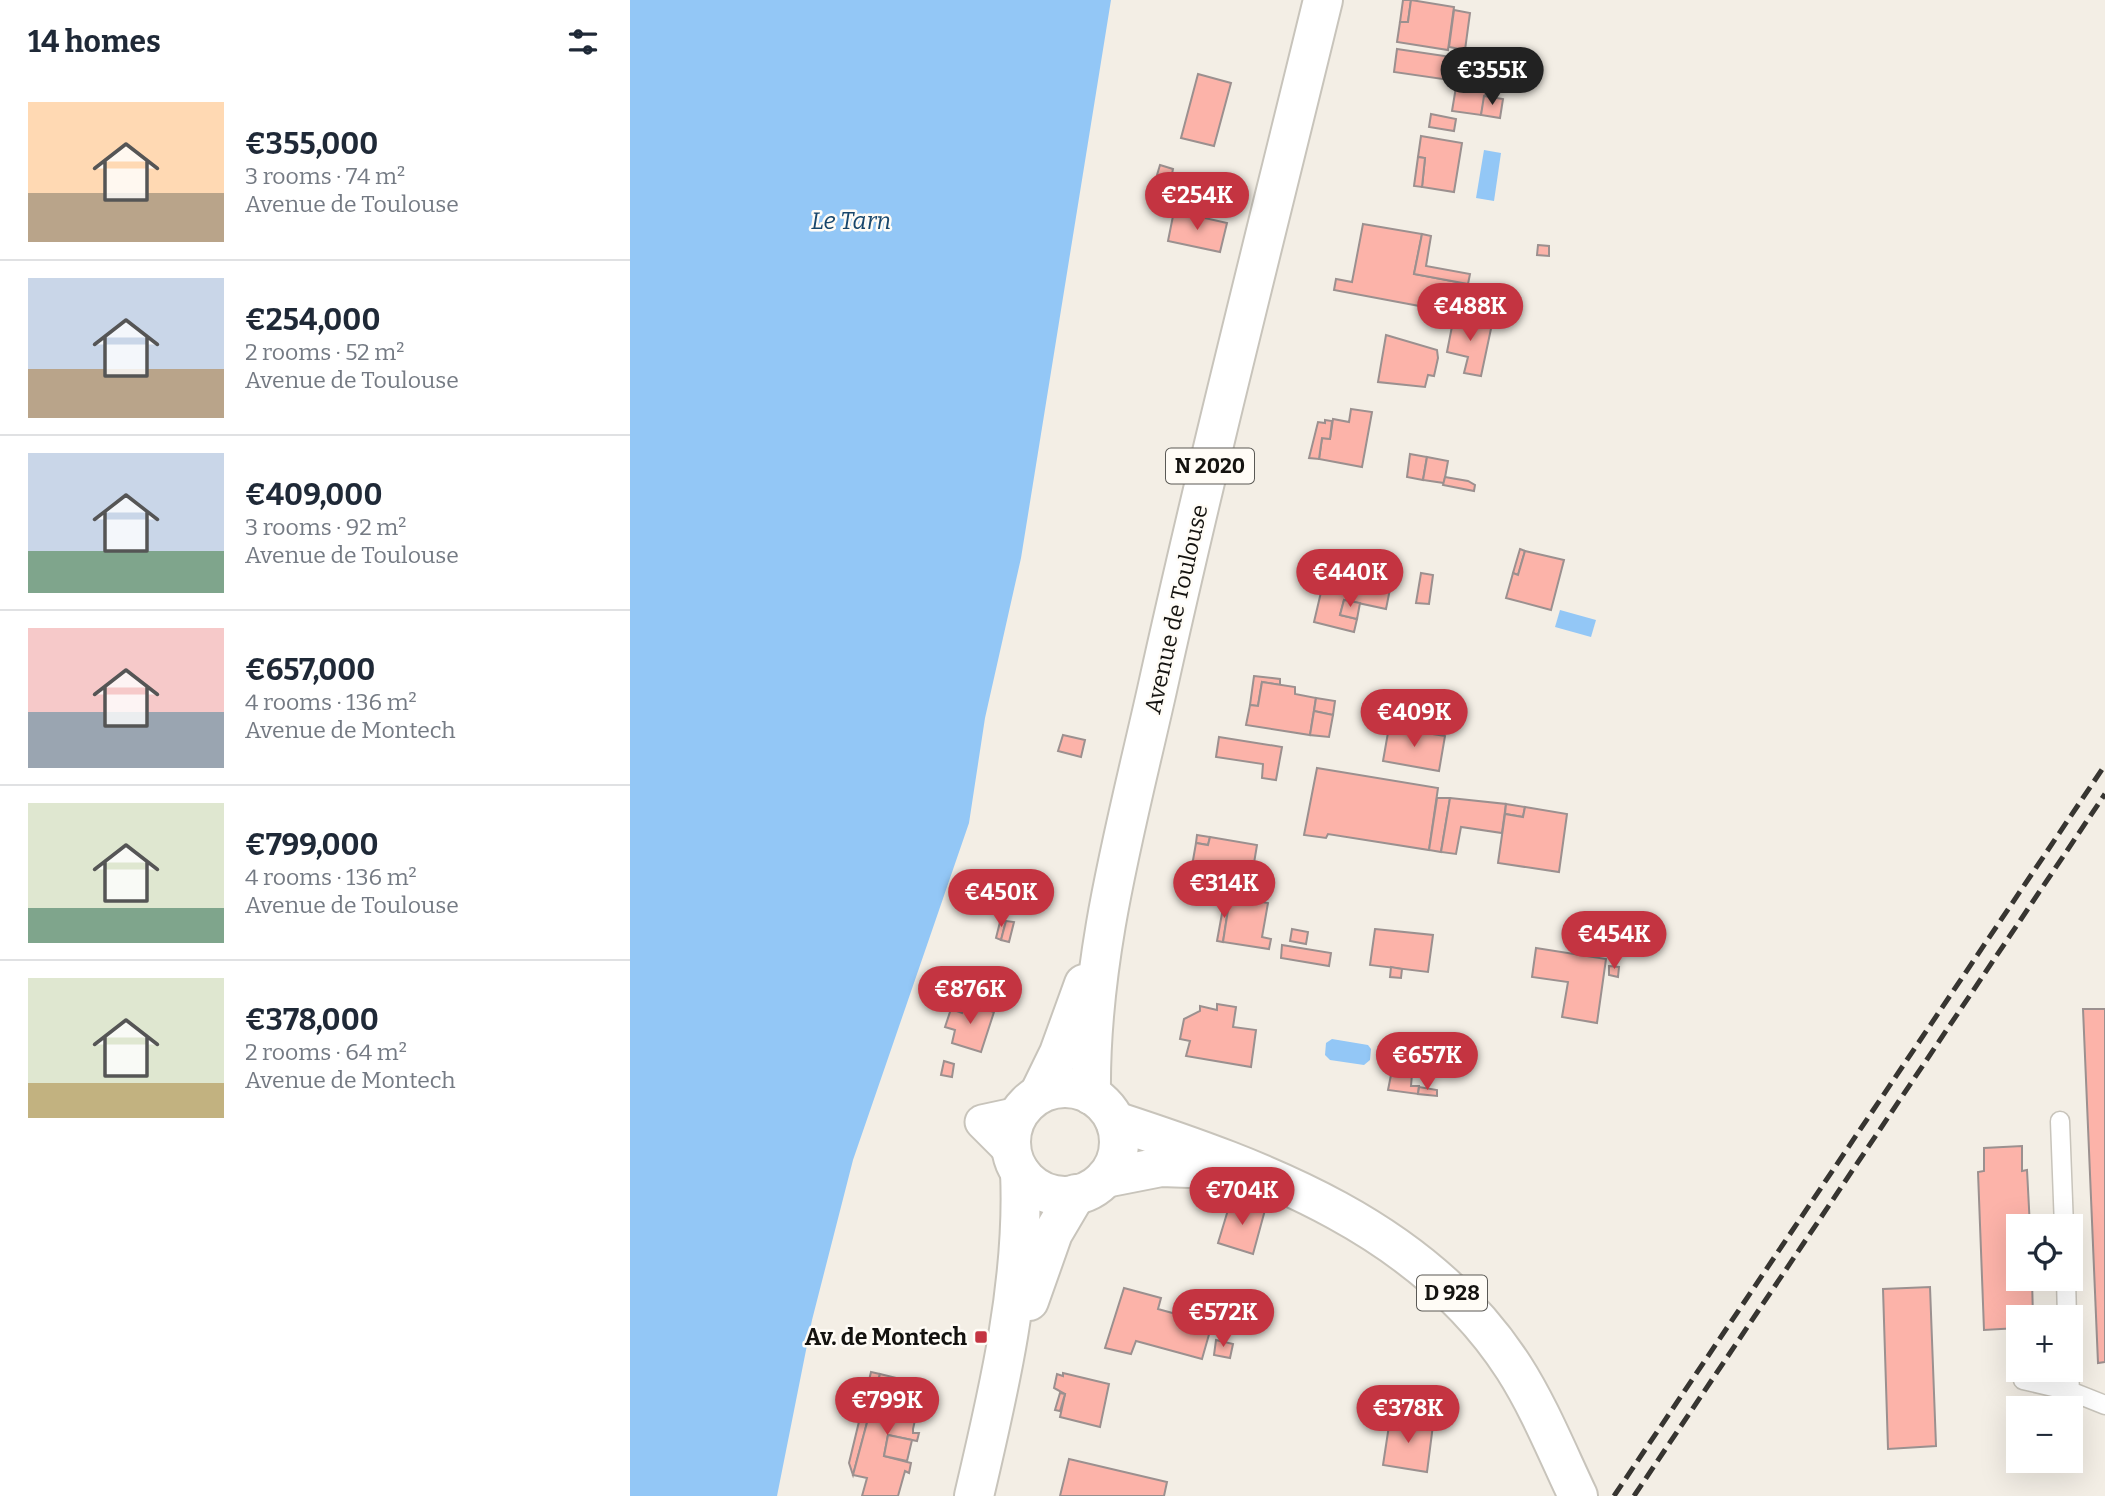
<!DOCTYPE html>
<html lang="en">
<head>
<meta charset="utf-8">
<style>
	body { margin:0; font-family:Bitter,serif; background:#f2f2f3; color:#1f2937; height:100vh; display:flex; flex-direction:column; font-size:26px; white-space:nowrap }
	* { box-sizing:border-box; margin:0 }
	p { font-size:23px; color:#747a83 }
	.icon { flex:none; width:38px; height:38px; fill:none; stroke:currentColor; stroke-width:2; stroke-linecap:round; stroke-linejoin:round }
	.map { position:relative; flex:1; overflow:hidden }
	.details { display:flex; flex-direction:column; background:#fff; width:630px }
	.details>* { flex:none }
	.tools { position:absolute; left:1376px; top:1214px; display:grid; gap:14px }
	.tools a { display:grid; place-items:center; width:77px; height:77px; border-radius:0px; background:#fff; box-shadow:0 7px 28px #0002; font-size:35px }
	.price { position:absolute; translate:-50% -60px; padding:0 16px; border-radius:24px; background:#c43441; color:#fff; font-size:23px; line-height:46px; filter:drop-shadow(0 2px 4px #0008) }
	.price::after { content:''; position:absolute; left:50%; top:42px; width:21px; height:16px; margin-left:-10px; background:inherit; clip-path:polygon(0 0,100% 0,50% 100%) }
	.price.selected { background:#222; color:#fff }
	ul { padding:0; list-style:none }
	li { display:flex; align-items:center; gap:21px; height:175px; padding:0 28px }
	li+li { border-top:2px solid #e0e1e3 }
	li span { display:grid; place-items:center; flex:none; width:196px; height:140px; border-radius:0px; color:#555 }
	li>.icon { margin-inline-start:auto }
	span .icon { width:84px; height:84px; fill:#fffc; stroke-width:1 }
	li b { font-size:30px }
	h2 { display:flex; justify-content:space-between; align-items:center; height:84px; padding:0 28px; font-size:30px }
	main { display:flex; flex:1; min-height:0 }
	.map>svg:first-child { display:block }
</style>
</head>
<body>
<main>
<section class="details">
<h2>14 homes<svg class="icon" aria-label="filters" viewBox="0 0 24 24"><path d="M4 7h16M4 17h16"/><circle cx="9" cy="7" r="2"/><circle cx="15" cy="17" r="2"/></svg></h2>
<ul>
<li><span style="background:linear-gradient(#ffd9b3 65%,#b9a48a 0)"><svg class="icon" aria-label="home" viewBox="0 0 24 24"><path d="M3 11l9-7 9 7M6 9v11h12V9"/></svg></span><div><b>€355,000</b><p>3 rooms · 74 m²</p><p>Avenue de Toulouse</p></div></li>
<li><span style="background:linear-gradient(#c9d6e8 65%,#b9a48a 0)"><svg class="icon" aria-label="home" viewBox="0 0 24 24"><path d="M3 11l9-7 9 7M6 9v11h12V9"/></svg></span><div><b>€254,000</b><p>2 rooms · 52 m²</p><p>Avenue de Toulouse</p></div></li>
<li><span style="background:linear-gradient(#c9d6e8 70%,#7fa58c 0)"><svg class="icon" aria-label="home" viewBox="0 0 24 24"><path d="M3 11l9-7 9 7M6 9v11h12V9"/></svg></span><div><b>€409,000</b><p>3 rooms · 92 m²</p><p>Avenue de Toulouse</p></div></li>
<li><span style="background:linear-gradient(#f6c9c9 60%,#9aa5b1 0)"><svg class="icon" aria-label="home" viewBox="0 0 24 24"><path d="M3 11l9-7 9 7M6 9v11h12V9"/></svg></span><div><b>€657,000</b><p>4 rooms · 136 m²</p><p>Avenue de Montech</p></div></li>
<li><span style="background:linear-gradient(#dfe7d0 75%,#7fa58c 0)"><svg class="icon" aria-label="home" viewBox="0 0 24 24"><path d="M3 11l9-7 9 7M6 9v11h12V9"/></svg></span><div><b>€799,000</b><p>4 rooms · 136 m²</p><p>Avenue de Toulouse</p></div></li>
<li><span style="background:linear-gradient(#dfe7d0 75%,#c2b280 0)"><svg class="icon" aria-label="home" viewBox="0 0 24 24"><path d="M3 11l9-7 9 7M6 9v11h12V9"/></svg></span><div><b>€378,000</b><p>2 rooms · 64 m²</p><p>Avenue de Montech</p></div></li>
</ul>
</section>
<div class="map">
<svg width="1475" height="1496" viewBox="0 0 1475 1496">
	<rect width="100%" height="100%" fill="#f3eee5"/>
	<g fill="#93c7f6">
		<polygon points="0,0 481,0 391,558 355,718 339,823 223,1160 182,1320 147,1496 0,1496"/>
		<polygon points="854,150 871,153 864,201 846,198"/>
		<polygon points="930,610 966,620 961,637 925,627"/>
		<polygon points="702,1039 738,1045 741,1049 740,1060 734,1065 700,1060 695,1055 696,1043"/>
	</g>
	<g fill="#fcb3a9" stroke="#9b908f" stroke-width="2">
		<polygon points="773,0 781,0 778,22 770,22"/>
		<polygon points="781,0 824,7 818,50 767,42 770,22 778,22"/>
		<polygon points="824,10 840,13 835,50 819,47"/>
		<polygon points="767,49 862,63 851,115 822,111 827,81 764,72"/>
		<polygon points="568,74 601,83 584,146 551,138"/>
		<polygon points="854,96 873,99 870,118 851,115"/>
		<polygon points="801,114 826,119 824,131 799,127"/>
		<polygon points="791,136 832,143 824,192 792,187 795,158 788,157"/>
		<polygon points="788,157 795,158 792,187 784,186"/>
		<polygon points="530,165 543,169 541,179 527,175"/>
		<polygon points="544,211 597,223 590,252 538,241"/>
		<polygon points="733,224 792,234 784,274 838,284 832,314 704,290 706,279 722,282"/>
		<polygon points="792,234 801,236 796,266 840,274 838,284 784,274"/>
		<polygon points="908,245 919,246 919,256 907,255"/>
		<polygon points="824,316 862,324 851,376 834,373 838,357 817,352"/>
		<polygon points="756,335 807,350 808,358 804,376 798,375 795,387 748,382"/>
		<polygon points="721,409 742,412 732,467 689,459 692,438 700,439 703,419 719,422"/>
		<polygon points="695,420 702,421 700,439 692,438 689,459 679,458 688,422 695,423"/>
		<polygon points="780,454 797,457 793,480 777,477"/>
		<polygon points="797,457 818,461 814,483 793,480"/>
		<polygon points="815,477 838,481 845,485 844,491 813,485"/>
		<polygon points="890,549 895,551 888,575 883,573"/>
		<polygon points="895,551 934,560 921,610 876,598 883,573 888,575"/>
		<polygon points="699,558 763,574 756,609 714,600 710,615 727,619 724,632 684,622"/>
		<polygon points="791,573 803,575 799,604 786,603"/>
		<polygon points="714,600 730,603 727,619 710,615"/>
		<polygon points="624,676 650,679 650,685 632,682 628,706 620,705"/>
		<polygon points="632,682 665,687 665,694 686,698 680,735 616,725 620,705 628,706"/>
		<polygon points="686,698 705,701 703,715 684,711"/>
		<polygon points="684,711 703,715 699,737 680,735"/>
		<polygon points="759,727 815,736 809,771 753,761"/>
		<polygon points="433,735 455,740 451,757 428,751"/>
		<polygon points="589,737 652,747 646,780 632,778 633,764 586,757"/>
		<polygon points="687,768 808,788 799,850 698,834 696,838 674,835"/>
		<polygon points="807,798 820,798 811,852 799,850"/>
		<polygon points="820,798 876,804 872,833 831,827 826,854 811,852"/>
		<polygon points="876,804 895,807 893,817 875,814"/>
		<polygon points="895,807 937,814 929,872 868,863 875,814 893,817"/>
		<polygon points="567,835 580,837 578,845 566,843"/>
		<polygon points="580,837 627,845 622,875 562,866 566,843 578,845"/>
		<polygon points="595,897 600,897 593,942 587,941"/>
		<polygon points="600,897 638,903 632,937 641,939 639,949 593,942"/>
		<polygon points="371,918 376,921 371,940 366,938"/>
		<polygon points="376,921 384,922 379,942 371,940"/>
		<polygon points="662,929 678,932 676,944 660,941"/>
		<polygon points="745,929 803,935 798,972 740,965"/>
		<polygon points="652,945 701,953 699,966 651,958"/>
		<polygon points="906,948 976,959 967,1023 932,1017 938,982 902,977"/>
		<polygon points="979,966 989,967 988,977 979,975"/>
		<polygon points="761,967 772,969 771,978 760,977"/>
		<polygon points="335,1003 364,1012 351,1052 322,1043 325,1030 315,1027 321,1009 332,1013"/>
		<polygon points="587,1004 606,1007 603,1027 626,1030 621,1067 556,1056 560,1041 550,1039 554,1019 570,1011 570,1006 587,1010"/>
		<polygon points="1453,1009 1475,1009 1475,1362 1468,1363"/>
		<polygon points="314,1061 324,1064 322,1077 311,1075"/>
		<polygon points="762,1070 782,1074 781,1086 789,1086 788,1094 758,1090"/>
		<polygon points="789,1087 807,1090 807,1096 788,1094"/>
		<polygon points="1392,1146 1392,1171 1397,1170 1400,1227 1388,1227 1388,1279 1402,1279 1403,1318 1388,1318 1388,1328 1354,1330 1348,1172 1354,1171 1354,1148"/>
		<polygon points="601,1200 635,1210 623,1254 588,1243"/>
		<polygon points="1300,1287 1306,1446 1258,1449 1253,1289"/>
		<polygon points="494,1288 531,1298 528,1309 582,1324 572,1359 506,1341 501,1354 475,1348"/>
		<polygon points="586,1340 603,1344 600,1358 584,1355"/>
		<polygon points="241,1372 250,1374 223,1475 219,1463"/>
		<polygon points="433,1373 479,1384 470,1427 430,1417 435,1394 424,1388 427,1374 433,1376"/>
		<polygon points="250,1374 279,1381 289,1402 283,1429 283,1433 289,1433 287,1441 258,1435 254,1456 281,1463 279,1473 275,1471 268,1496 232,1496 237,1478 223,1475"/>
		<polygon points="430,1393 435,1394 430,1411 425,1410"/>
		<polygon points="760,1419 803,1425 797,1472 753,1465"/>
		<polygon points="258,1435 282,1440 277,1461 254,1456"/>
		<polygon points="439,1459 537,1482 534,1496 430,1496"/>
	</g>
	<g fill="none" stroke-linecap="round" stroke-linejoin="round">
		<defs>
			<g id="lane">
				<polyline points="1430,1121 1434,1227"/>
				<polyline points="1436,1279 1437,1318"/>
				<polyline points="1439,1370 1440,1391 1475,1405"/>
				<polyline points="1393,1380 1440,1391"/>
			</g>
			<polyline id="street" points="382,1152 352,1122 389,1114"/>
			<g id="primary">
				<circle cx="435" cy="1142" r="54"/>
				<polyline points="409,1094 429,1053 454,984"/>
				<path d="M461,1095C459,957 497,824 527,690C578,459 637,230 693,0"/>
				<path d="M485,1121C635,1170 794,1228 884,1368C909,1407 928,1454 948,1496"/>
				<polyline points="475,1178 531,1167 588,1169"/>
				<polyline points="399,1301 423,1233 446,1194"/>
				<path d="M344,1496C369,1390 395,1280 390,1172"/>
			</g>
		</defs>
		<use href="#lane" stroke="#c8c4bb" stroke-width="21"/>
		<use href="#street" stroke="#c8c4bb" stroke-width="37"/>
		<use href="#primary" stroke="#c8c4bb" stroke-width="42"/>
		<use href="#lane" stroke="#fff" stroke-width="18"/>
		<use href="#street" stroke="#fff" stroke-width="33"/>
		<use href="#primary" stroke="#fff" stroke-width="38"/>
		<g stroke="#373531" stroke-width="5" stroke-dasharray="14 7" stroke-linecap="butt">
			<polyline points="984,1496 1475,765"/>
			<polyline points="1004,1496 1475,794"/>
		</g>
	</g>
	<rect fill="#c43441" stroke="#fffcf6" stroke-width="2.5" x="344" y="1330" width="14" height="14" rx="3.5"/>
	<g text-anchor="middle" dominant-baseline="central" stroke-width="5" stroke-linejoin="round" paint-order="stroke">
		<g fill="#fffcf6" stroke="#5a5955" stroke-width="2">
			<rect x="536" y="448.5" width="88" height="35" rx="5"/>
			<rect x="787" y="1275.5" width="70" height="35" rx="5"/>
		</g>
		<g font-size="21" font-weight="bold" fill="#141310">
			<text x="580" y="466">N 2020</text>
			<text x="822" y="1293">D 928</text>
		</g>
		<g font-size="23" fill="#141310" stroke="#fffcf6">
			<text transform="translate(546 609) rotate(-77)">Avenue de Toulouse</text>
		</g>
		<g font-size="23" font-weight="bold" fill="#141310" stroke="#fffcf6" text-anchor="end">
			<text x="337" y="1337">Av. de Montech</text>
		</g>
		<g font-size="24" font-style="italic" fill="#17466c" stroke="#fffcf6">
			<text x="221" y="221">Le Tarn</text>
		</g>
	</g>
</svg>
<div class="tools">
<a><svg class="icon" aria-label="locate" viewBox="0 0 24 24"><circle cx="12" cy="12" r="6"/><path d="M12 2v4M12 18v4M2 12h4M18 12h4"/></svg></a>
<a>+</a>
<a>−</a>
</div>
<b class="price selected" style="left:862px;top:107px">€355K</b>
<b class="price" style="left:567px;top:232px">€254K</b>
<b class="price" style="left:840px;top:343px">€488K</b>
<b class="price" style="left:720px;top:609px">€440K</b>
<b class="price" style="left:784px;top:749px">€409K</b>
<b class="price" style="left:594px;top:920px">€314K</b>
<b class="price" style="left:371px;top:929px">€450K</b>
<b class="price" style="left:984px;top:971px">€454K</b>
<b class="price" style="left:340px;top:1026px">€876K</b>
<b class="price" style="left:797px;top:1092px">€657K</b>
<b class="price" style="left:612px;top:1227px">€704K</b>
<b class="price" style="left:593px;top:1349px">€572K</b>
<b class="price" style="left:257px;top:1437px">€799K</b>
<b class="price" style="left:778px;top:1445px">€378K</b>
</div>
</main>
</body>
</html>
